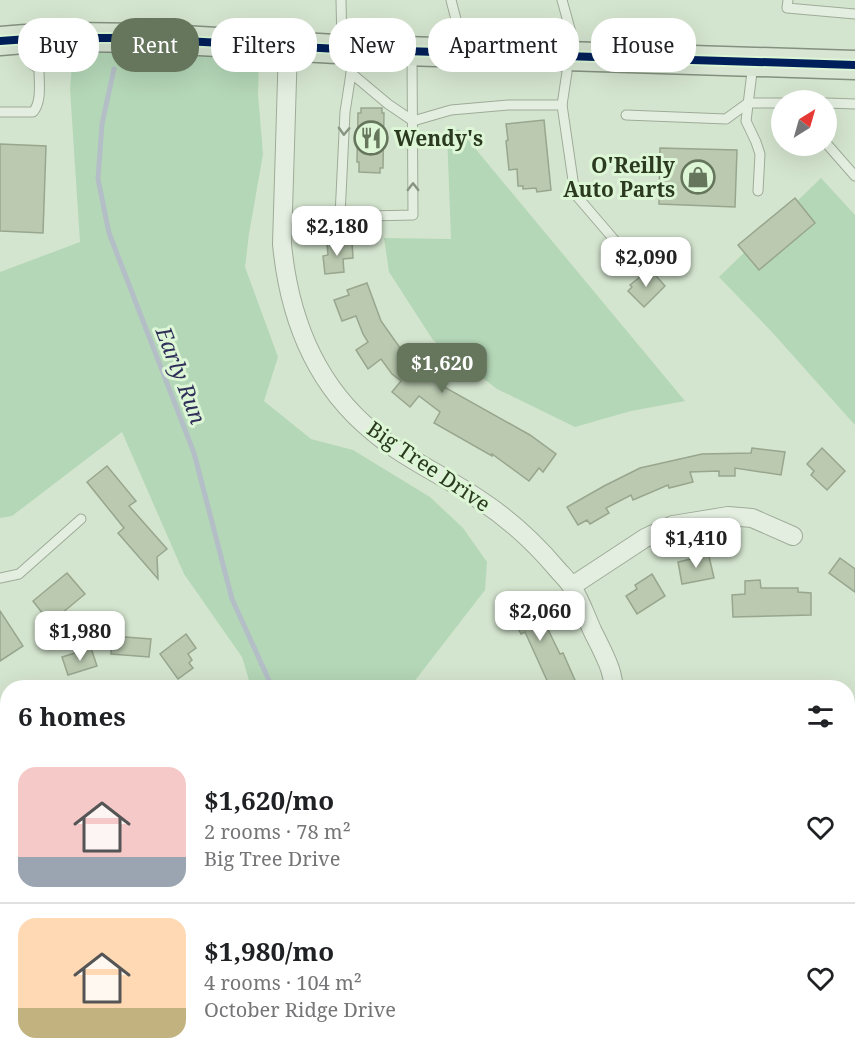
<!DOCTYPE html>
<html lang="en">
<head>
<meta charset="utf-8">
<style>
	body { margin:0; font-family:"Noto Serif",serif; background:#f6f6f6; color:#202124; height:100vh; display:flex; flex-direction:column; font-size:22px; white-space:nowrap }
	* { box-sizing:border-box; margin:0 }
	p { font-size:20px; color:#757577 }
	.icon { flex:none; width:33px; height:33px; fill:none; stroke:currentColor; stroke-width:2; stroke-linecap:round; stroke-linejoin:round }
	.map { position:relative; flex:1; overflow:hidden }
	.panel { position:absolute; left:0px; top:680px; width:855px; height:386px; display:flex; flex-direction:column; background:#fff; border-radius:24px 24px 0 0; box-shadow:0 6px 24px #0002 }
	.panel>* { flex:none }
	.banner { position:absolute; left:18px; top:18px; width:819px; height:54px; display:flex; gap:12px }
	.needle { width:39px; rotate:37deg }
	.tools { position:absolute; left:771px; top:90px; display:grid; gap:12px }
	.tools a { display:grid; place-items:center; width:66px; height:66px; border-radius:50%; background:#fff; box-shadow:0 6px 24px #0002; font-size:30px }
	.price { position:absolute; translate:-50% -51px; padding:0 14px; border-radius:12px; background:#fff; color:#222; font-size:20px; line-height:39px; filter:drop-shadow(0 2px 3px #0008) }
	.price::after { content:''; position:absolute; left:50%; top:36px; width:18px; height:14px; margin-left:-9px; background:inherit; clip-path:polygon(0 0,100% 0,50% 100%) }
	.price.current { background:#66765d; color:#fff }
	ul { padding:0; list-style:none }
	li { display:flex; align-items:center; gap:18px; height:150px; padding:0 18px }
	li+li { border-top:2px solid #e0e0e0 }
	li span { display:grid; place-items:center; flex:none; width:168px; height:120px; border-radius:18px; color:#555 }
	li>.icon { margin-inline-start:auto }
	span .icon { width:72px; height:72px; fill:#fffc; stroke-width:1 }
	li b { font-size:26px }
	h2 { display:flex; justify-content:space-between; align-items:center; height:72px; padding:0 18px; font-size:26px }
	.chip { padding:0 21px; border-radius:24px; background:#fff; box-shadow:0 6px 24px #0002; font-size:21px; line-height:54px }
	.chip.current { background:#66765d; color:#fff }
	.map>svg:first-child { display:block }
</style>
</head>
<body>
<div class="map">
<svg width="855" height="1064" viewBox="0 0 855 1064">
	<rect width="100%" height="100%" fill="#d4e5cf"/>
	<g fill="#b4d7b7">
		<polygon points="73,52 248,57 259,60 258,94 263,154 249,234 245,267 278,357 264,401 311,439 353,450 430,497 463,528 487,562 485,590 410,687 251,687 242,657 184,574 122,432 12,516 0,518 0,272 80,242 70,89"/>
		<polygon points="459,129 685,401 631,411 575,427 497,389 433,340 389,272 384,238 451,239 447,133"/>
		<polygon points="821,178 855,215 855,425 771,331 719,277"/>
		<polygon points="184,1058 300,1058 290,1064 183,1064"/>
	</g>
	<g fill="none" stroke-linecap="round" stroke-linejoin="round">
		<g stroke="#b4bec6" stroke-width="5">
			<polyline points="114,69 102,124 98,179 109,233 194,453 232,599 272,687"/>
			<polyline points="206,1064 209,1058"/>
		</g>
	</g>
	<g fill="#bac9b0" stroke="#98a68e" stroke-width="1.5">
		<polygon points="361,108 382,108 382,113 384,113 383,168 380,168 380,173 359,172 359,162 357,162 358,113 361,113"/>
		<polygon points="544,120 551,190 537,192 536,188 523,189 523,186 518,186 517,169 509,170 506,141 508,140 506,124"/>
		<polygon points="0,144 46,146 43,233 0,231"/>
		<polygon points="660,148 737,150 735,207 659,204"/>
		<polygon points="795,198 815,223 759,270 738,245"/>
		<polygon points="352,241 353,258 343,259 344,272 325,274 323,256 328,255 327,243"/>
		<polygon points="650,269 665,286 644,307 628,291 632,287 630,285"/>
		<polygon points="367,283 381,321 405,355 437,383 530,435 556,454 543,472 539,468 529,481 492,454 492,456 434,423 440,412 419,396 410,407 392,392 401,381 392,374 381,359 368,369 356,350 368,342 363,334 356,316 342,321 334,300 349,295 347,290"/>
		<polygon points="752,448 785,452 781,475 735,468 735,476 719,476 719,471 690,472 693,482 669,488 668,485 633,500 631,495 606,508 609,513 590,524 587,520 578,525 567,507 604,486 640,468 702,454 751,453"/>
		<polygon points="822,448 845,471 827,490 811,475 814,471 807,464"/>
		<polygon points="107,466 136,501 129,506 167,549 157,557 158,579 118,533 124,528 87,482"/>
		<polygon points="708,552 714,578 682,584 678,562 691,559 690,555"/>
		<polygon points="840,558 855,569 855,592 829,573"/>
		<polygon points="67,573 85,594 50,623 33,601"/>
		<polygon points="652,574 665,596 637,614 626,596 637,589 635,585"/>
		<polygon points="760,580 761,588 798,588 798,592 811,593 811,615 733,617 732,595 745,594 745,581"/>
		<polygon points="525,595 533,609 537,607 560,654 563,653 578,687 550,687 525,632 521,634 512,617 506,621 499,609"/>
		<polygon points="0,611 23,646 0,661"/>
		<polygon points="186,634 196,648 188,654 192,660 189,663 193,668 178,679 160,654"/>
		<polygon points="112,636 151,639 149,657 111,654"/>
		<polygon points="91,648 97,666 68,675 62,657"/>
	</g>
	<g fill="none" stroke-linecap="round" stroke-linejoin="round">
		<defs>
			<g id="service">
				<polyline points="341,0 342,46"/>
				<polyline points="451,0 458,27 461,50"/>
				<polyline points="562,0 577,54"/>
				<polyline points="788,0 787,8 855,14"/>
				<polyline points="29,41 32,64 39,69 45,62 49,43"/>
				<polyline points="567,58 567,72 562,105 575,194 623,250"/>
				<polyline points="753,64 746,121 756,142 760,154 758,191"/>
				<polyline points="351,73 388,104 413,121"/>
				<polyline points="826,103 855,104"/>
				<path d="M0,112H33C42,102 39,83 39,69"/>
				<polyline points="626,115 726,119 748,103 782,103"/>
				<polyline points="413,121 451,110 508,105 562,105"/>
				<polyline points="826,143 855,176"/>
				<polyline points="340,216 345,112 354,54"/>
				<polyline points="282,218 413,215 412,54"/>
				<polyline points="0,578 19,574 81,519"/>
			</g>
			<g id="minor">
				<path d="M288,46L282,244C289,317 315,384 372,431C405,459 445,476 480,500C509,519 535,543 557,569C562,575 568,580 572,587C581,601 586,617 593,632C599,644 606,657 610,669C612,675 613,681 614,687"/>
				<polyline points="572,586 645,538 673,525 728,516 752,518 793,536"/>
				<polyline points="0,737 8,746"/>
				<polyline points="0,823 8,816"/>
				<polyline points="848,823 855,816"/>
				<polyline points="848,832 855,840"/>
				<polyline points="0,898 8,906"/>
				<polyline points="473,1064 479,1058"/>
			</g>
			<path id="primary" d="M0,41C112,31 227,44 339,49C511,55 683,59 855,65"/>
		</defs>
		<use href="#service" stroke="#9eab98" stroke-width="11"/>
		<use href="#minor" stroke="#9eab98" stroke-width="20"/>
		<use href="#primary" stroke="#84907f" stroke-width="31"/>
		<use href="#service" stroke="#e3eee0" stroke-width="9"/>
		<use href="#minor" stroke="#e3eee0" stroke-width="18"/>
		<use href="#primary" stroke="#d7e5d2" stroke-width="28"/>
		<defs>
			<polyline id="bus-1" points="0,41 42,38 127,38 339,49 855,65"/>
		</defs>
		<use href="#bus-1" stroke="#dcf6d6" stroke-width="12"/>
		<use href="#bus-1" stroke="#00205b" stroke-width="8"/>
	</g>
	<defs><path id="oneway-chevron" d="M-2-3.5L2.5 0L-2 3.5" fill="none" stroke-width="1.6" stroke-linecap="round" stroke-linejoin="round" transform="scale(1.5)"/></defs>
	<g stroke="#879480">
		<use href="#oneway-chevron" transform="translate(344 131) rotate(92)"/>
		<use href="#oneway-chevron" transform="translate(413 187) rotate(-90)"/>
	</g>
	<defs>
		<symbol id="restaurant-ring" viewBox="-11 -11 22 22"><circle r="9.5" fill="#dcf6d6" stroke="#66765d" stroke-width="1.5"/><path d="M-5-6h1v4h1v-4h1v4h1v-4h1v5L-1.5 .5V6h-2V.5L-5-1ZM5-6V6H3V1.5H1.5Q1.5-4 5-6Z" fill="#66765d"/></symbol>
		<symbol id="shop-ring" viewBox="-11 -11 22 22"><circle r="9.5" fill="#dcf6d6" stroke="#66765d" stroke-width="1.5"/><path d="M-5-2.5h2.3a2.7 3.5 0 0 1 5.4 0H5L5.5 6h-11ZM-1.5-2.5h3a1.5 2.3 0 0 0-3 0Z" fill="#66765d"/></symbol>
	</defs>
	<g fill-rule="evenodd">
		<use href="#restaurant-ring" x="352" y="119" width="38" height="38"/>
		<use href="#shop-ring" x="679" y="158" width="38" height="38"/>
	</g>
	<g text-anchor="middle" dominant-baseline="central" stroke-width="6" stroke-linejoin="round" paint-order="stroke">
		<g font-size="21" font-weight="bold" fill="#2b3a1f" stroke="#dcf6d6" text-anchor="start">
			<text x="394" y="138">Wendy's</text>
			<text x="675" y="165" text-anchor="end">O'Reilly<tspan x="675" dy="24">Auto Parts</tspan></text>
		</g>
		<g font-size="21" fill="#2b3a1f" stroke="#dcf6d6">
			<text transform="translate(429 466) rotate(34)">Big Tree Drive</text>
		</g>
		<g font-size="22" font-style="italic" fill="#2f2f59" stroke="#dcf6d6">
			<text transform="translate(182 375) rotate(69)">Early Run</text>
		</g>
	</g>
</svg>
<div class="tools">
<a><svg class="needle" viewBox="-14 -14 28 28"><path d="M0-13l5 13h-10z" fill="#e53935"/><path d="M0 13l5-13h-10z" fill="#757577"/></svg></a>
</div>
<b class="price" style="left:337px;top:257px">$2,180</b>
<b class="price" style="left:646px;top:288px">$2,090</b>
<b class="price current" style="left:442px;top:394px">$1,620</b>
<b class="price" style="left:696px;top:569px">$1,410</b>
<b class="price" style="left:540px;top:642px">$2,060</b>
<b class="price" style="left:80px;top:662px">$1,980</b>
<div class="banner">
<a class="chip">Buy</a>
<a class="chip current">Rent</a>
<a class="chip">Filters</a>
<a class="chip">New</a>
<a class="chip">Apartment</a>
<a class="chip">House</a>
</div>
<section class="panel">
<h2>6 homes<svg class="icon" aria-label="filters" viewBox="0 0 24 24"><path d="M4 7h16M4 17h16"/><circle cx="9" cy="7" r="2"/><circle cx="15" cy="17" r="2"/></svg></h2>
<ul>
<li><span style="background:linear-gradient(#f6c9c9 75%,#9aa5b1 0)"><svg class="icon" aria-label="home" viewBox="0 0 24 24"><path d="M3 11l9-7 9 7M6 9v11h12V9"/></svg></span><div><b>$1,620/mo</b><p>2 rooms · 78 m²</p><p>Big Tree Drive</p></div><svg class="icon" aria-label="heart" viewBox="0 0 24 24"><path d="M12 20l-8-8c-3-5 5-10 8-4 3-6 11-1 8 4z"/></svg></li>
<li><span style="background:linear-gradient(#ffd9b3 75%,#c2b280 0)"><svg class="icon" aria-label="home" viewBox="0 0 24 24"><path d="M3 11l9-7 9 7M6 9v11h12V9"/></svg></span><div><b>$1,980/mo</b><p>4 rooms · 104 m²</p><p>October Ridge Drive</p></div><svg class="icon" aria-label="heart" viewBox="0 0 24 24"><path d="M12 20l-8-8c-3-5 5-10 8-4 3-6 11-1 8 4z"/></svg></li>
</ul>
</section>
</div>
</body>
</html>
